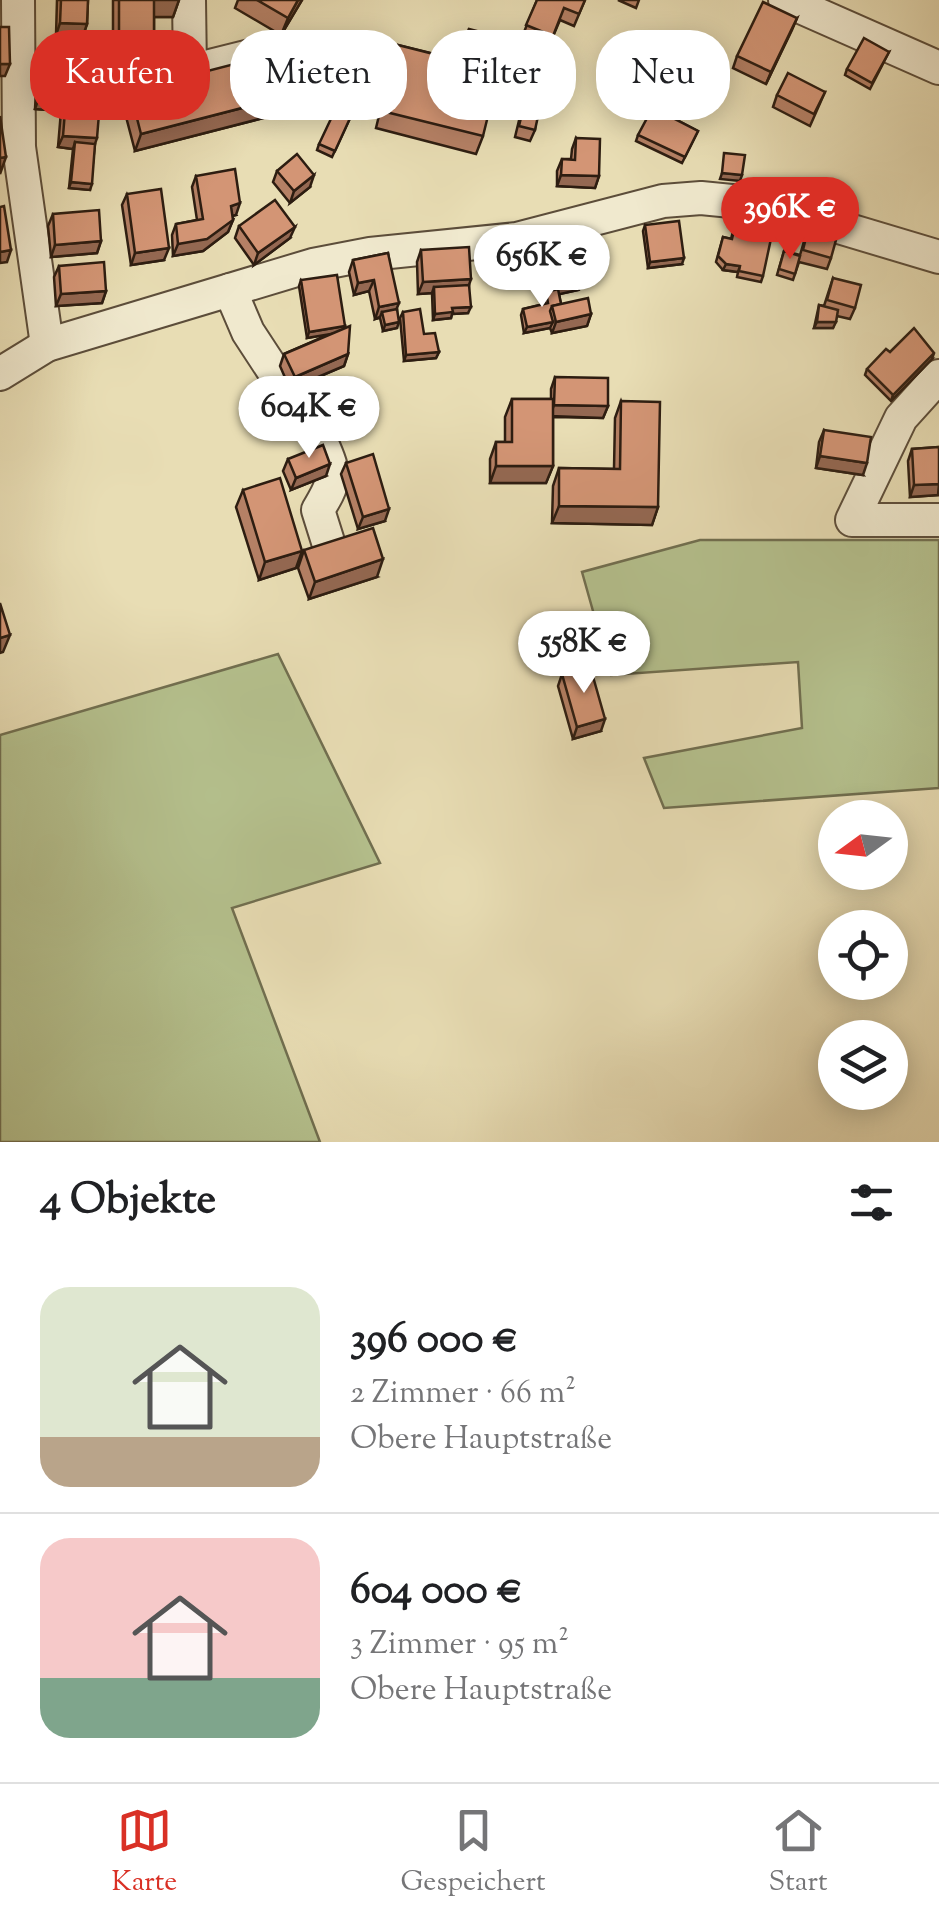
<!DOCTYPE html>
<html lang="de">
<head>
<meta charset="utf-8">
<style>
	body { margin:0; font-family:"Sorts Mill Goudy",serif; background:#f2f2f2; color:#202124; height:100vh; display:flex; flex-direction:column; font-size:38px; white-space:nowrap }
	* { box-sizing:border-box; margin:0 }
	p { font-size:32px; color:#757577 }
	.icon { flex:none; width:55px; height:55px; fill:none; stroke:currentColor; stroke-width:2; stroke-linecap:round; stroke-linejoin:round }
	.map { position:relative; height:1142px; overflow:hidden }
	.panel { display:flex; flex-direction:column; background:#fff; flex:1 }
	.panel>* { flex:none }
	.banner { position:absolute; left:30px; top:30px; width:880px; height:90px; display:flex; gap:20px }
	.needle { width:65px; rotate:255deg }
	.controls { position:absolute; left:818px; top:800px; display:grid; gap:20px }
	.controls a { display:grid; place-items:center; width:90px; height:90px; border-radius:50%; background:#fff; box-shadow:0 5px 25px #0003; font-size:50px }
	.price { position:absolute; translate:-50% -85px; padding:0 22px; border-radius:35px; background:#fff; color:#222; font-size:32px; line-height:65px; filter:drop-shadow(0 2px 5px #0008) }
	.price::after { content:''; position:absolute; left:50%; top:60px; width:30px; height:22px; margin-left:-15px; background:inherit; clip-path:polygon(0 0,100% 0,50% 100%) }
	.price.selected { background:#d93025; color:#fff }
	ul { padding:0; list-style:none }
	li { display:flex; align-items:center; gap:30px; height:250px; padding:0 40px }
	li+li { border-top:2px solid #e0e0e0 }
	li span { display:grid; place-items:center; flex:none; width:280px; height:200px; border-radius:30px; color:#555 }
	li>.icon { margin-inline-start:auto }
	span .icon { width:120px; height:120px; fill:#fffc; stroke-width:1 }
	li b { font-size:42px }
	h2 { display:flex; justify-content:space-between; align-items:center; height:120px; padding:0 40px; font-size:42px }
	.pill { padding:0 35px; border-radius:40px; background:#fff; box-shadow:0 5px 25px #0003; font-size:35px; line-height:90px }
	.pill.selected { background:#d93025; color:#fff }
	.tab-bar { display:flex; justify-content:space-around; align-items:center; height:140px; border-top:2px solid #e0e0e0; background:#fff; font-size:28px; color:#757577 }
	.tab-bar a { display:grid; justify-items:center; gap:5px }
	.tab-bar .selected { color:#d93025 }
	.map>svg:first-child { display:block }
</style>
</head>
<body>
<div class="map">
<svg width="939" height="1142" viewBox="0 0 939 1142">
	<rect width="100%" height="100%" fill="#e8ddb4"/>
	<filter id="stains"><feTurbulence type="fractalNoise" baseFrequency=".002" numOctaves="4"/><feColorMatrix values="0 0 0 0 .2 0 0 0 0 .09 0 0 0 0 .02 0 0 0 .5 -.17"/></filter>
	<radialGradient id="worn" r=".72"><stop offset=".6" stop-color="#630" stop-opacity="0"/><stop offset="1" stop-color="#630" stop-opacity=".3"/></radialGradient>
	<g fill="#b5c18e" stroke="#716f50" stroke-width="2.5">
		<polygon points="700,540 939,540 939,788 664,808 644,758 802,728 798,662 611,675 582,572"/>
		<polygon points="278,654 380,863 232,908 320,1142 0,1142 0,735"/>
	</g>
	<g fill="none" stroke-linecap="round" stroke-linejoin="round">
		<defs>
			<g id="minor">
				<polyline points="18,0 19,147 47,345"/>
				<polyline points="785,0 939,68"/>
				<polyline points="190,71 270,51 271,69"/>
				<polyline points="133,83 190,71 189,0"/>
				<path d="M230,290L248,332L324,448C337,478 334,483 318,510L329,545"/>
				<polyline points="0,374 47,345 313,265 370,254 517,239 663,201 701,198 762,204 939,257"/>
				<polyline points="939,376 901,418 852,520 939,520"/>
			</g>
		</defs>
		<use href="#minor" stroke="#5c4d3a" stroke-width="36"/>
		<use href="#minor" stroke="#f0e9ce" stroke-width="32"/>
	</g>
	<g fill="#b58065" stroke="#2d1d11" stroke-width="2.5">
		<polygon points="57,0 88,0 87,24 83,36 56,35"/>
		<polygon points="113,0 179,0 173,17 154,17 154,34 147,51 113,51"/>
		<polygon points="238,0 302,0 281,35 235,8"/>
		<polygon points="537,0 585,0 574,26 560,20 548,48 522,37"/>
		<polygon points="618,0 639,0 636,8"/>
		<polygon points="797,18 766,84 733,68 737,56"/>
		<polygon points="469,29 483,136 476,154 376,128 392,62 398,45 459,60"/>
		<polygon points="78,50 95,144 90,190 69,188 73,149 58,147 61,111 35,109 37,75 42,63 73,66"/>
		<polygon points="536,50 539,82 535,130 530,141 515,137"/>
		<polygon points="889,52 870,89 845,75 847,69"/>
		<polygon points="130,91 271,116 135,151 124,109"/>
		<polygon points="362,92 332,157 317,150 319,144"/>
		<polygon points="825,92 810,126 773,107 777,95"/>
		<polygon points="668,98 662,112 698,131 682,163 636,141 638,135"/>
		<polygon points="576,138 599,176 595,188 557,186 557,171 562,159 571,159 572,149"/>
		<polygon points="277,171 310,187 290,203 273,182"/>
		<polygon points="196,176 236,215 232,216 233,220 228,232 203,251 173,256 172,235 176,224 197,220 192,187"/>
		<polygon points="127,194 164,260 131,265 122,205"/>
		<polygon points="738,212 763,276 761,282 737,277 738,272 723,270 716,262 723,237 731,239"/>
		<polygon points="53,214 101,241 97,253 51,257 48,226"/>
		<polygon points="810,221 831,258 827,269 799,262 793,280 777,275 784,251 800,255"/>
		<polygon points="645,225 682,264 648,268 643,231"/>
		<polygon points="239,226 290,238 254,265 235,238"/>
		<polygon points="421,250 469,285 468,313 452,314 451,318 433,320 432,293 418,294 417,262"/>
		<polygon points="388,253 397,309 397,328 383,331 380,318 375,319 369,291 354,295 349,272 353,260"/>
		<polygon points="542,256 578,290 559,294 561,304 591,314 587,326 552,333 550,328 524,333 521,315 523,309 545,304 538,268"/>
		<polygon points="59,266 106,291 102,303 56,306 54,277"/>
		<polygon points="833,278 855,308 850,319 837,316 833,328 814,328 819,305 824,306"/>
		<polygon points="301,280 344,328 348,354 344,366 290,389 280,366 284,354 330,334 307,338 299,286"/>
		<polygon points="403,312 424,334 439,352 436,358 404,361 400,318"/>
		<polygon points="932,359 891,401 865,375 867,369"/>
		<polygon points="555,377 608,406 603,418 553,417 553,466 546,483 490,483 490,459 496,442 505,442 505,417 512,399 551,399 551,389"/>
		<polygon points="621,401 658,507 652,525 552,523 553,486 559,468 614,469 615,418"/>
		<polygon points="824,430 863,475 816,468 819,442"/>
		<polygon points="939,447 938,495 910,497 908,461 912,449"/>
		<polygon points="288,459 326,476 291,490 283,471"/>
		<polygon points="346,463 385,521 358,529 341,474"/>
		<polygon points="243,490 296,568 259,580 236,507"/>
		<polygon points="304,550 377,577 309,599 298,568"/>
		<polygon points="562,674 601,731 573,739 558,686"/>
	</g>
	<g fill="#946852" stroke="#2d1d11" stroke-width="2.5">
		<polygon points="153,0 179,0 173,17 147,17"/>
		<polygon points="298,0 302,0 281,35 288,18"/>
		<polygon points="797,18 792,30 766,84 771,72"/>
		<polygon points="60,23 87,24 83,36 56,35"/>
		<polygon points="119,34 154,34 147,51 113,51"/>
		<polygon points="0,64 10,64 5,76 0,76"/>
		<polygon points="39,97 66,99 61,111 35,109"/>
		<polygon points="277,99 271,116 135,151 141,134"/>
		<polygon points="63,136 97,138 93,150 75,142 73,149 58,147"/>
		<polygon points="6,157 0,174 0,158"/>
		<polygon points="722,173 742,175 740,181 720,179"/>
		<polygon points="314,175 310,187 290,203 294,191"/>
		<polygon points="561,175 599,176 595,188 557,186"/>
		<polygon points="71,182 92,184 90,190 69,188"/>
		<polygon points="240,203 236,215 227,217 231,206"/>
		<polygon points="233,220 228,232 203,251 173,256 178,244"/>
		<polygon points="295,227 290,238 254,265 258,253"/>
		<polygon points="101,241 97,253 51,257 55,245"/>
		<polygon points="169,248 164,260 131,265 135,253"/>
		<polygon points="11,250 7,262 0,263 0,252"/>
		<polygon points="684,258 682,264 648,268 650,262"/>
		<polygon points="726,264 740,266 738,272 723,270"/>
		<polygon points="582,278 578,290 547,297 546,292 548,286"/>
		<polygon points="471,279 467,291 434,287 432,293 418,294 423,282"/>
		<polygon points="374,280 369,291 354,295 358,283"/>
		<polygon points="106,291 102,303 56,306 61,294"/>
		<polygon points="399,303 394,315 382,312 380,317 375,319 379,307"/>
		<polygon points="471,307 468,313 452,314 451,318 433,320 435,314 452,308"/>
		<polygon points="591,314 587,326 552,333 556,322"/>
		<polygon points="399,322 397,328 383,331 385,325"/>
		<polygon points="553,322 550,328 524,333 527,327"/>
		<polygon points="817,322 836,322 833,328 814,328"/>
		<polygon points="345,326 343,332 307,338 309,332"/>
		<polygon points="439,352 436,358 404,361 406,355"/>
		<polygon points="934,353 932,359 891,401 893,395"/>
		<polygon points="348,354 344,366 290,389 295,377"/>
		<polygon points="554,405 608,406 603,418 550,416"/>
		<polygon points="820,456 867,463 863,475 816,468"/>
		<polygon points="330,464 326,476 291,490 296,478"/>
		<polygon points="496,466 553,466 546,483 490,483"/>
		<polygon points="939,484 938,495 910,497 914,485"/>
		<polygon points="559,506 658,507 652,525 552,523"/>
		<polygon points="389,509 385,521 358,529 363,517"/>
		<polygon points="302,551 296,568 259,580 265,562"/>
		<polygon points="383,559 377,577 309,599 315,582"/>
		<polygon points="10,635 3,652 0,653 0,638"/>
		<polygon points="605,719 601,731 573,739 577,727"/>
	</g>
	<g fill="#d39575" stroke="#2d1d11" stroke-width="2.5">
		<polygon points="61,0 88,0 87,24 60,23"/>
		<rect x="119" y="0" width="35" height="34"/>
		<polygon points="257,0 298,0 288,18"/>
		<polygon points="537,0 585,0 579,14 564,8 553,36 526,25"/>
		<polygon points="763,2 797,18 771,72 737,56"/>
		<polygon points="0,27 9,27 10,64 0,64"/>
		<polygon points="469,29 507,39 483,136 382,111 398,45 461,61"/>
		<polygon points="864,38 889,52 872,83 847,69"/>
		<polygon points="78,50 104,53 97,138 63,136 66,99 39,97 42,63 76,66"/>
		<polygon points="536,50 546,52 539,82 530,80 528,86"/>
		<polygon points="266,56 277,99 141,134 130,91"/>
		<polygon points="788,73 825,92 814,114 777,95"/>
		<polygon points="530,80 545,84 535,130 519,126"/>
		<polygon points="347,85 362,92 335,151 319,144"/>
		<polygon points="660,94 668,98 661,112 698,131 685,157 638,135"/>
		<polygon points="0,116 6,157 0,158"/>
		<polygon points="576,138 600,139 599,176 561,175 562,159 575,160"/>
		<polygon points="75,142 95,144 92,184 71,182"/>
		<polygon points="724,153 745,155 742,175 722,173"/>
		<polygon points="297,154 314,175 294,191 277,171"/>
		<polygon points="235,169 240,203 231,206 233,220 207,239 178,244 176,224 203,219 196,176"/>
		<polygon points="161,189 169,248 135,253 127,194"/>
		<polygon points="275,200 295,227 258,253 239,226"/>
		<polygon points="4,206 11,250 0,252 0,207"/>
		<polygon points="99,210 101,241 55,245 53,214"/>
		<polygon points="738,212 775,220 763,276 739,271 740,266 726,264 718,256 723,237 732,239"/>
		<polygon points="679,221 684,258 650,262 645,225"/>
		<polygon points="810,221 839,229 831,258 803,250"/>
		<polygon points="469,247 471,279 423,282 421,250"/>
		<polygon points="576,249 582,278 548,286 542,256"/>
		<polygon points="784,251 800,256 795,274 779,269"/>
		<polygon points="388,253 399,303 379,307 374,280 358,283 353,260"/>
		<polygon points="104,262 106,291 61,294 59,266"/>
		<polygon points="337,275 345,326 309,332 301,280"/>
		<polygon points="833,278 861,285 855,308 827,300"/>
		<polygon points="469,285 471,307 452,308 453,312 435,314 434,287"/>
		<polygon points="558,289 561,304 552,306 550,311 553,322 527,327 523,309 548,303 546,292"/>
		<polygon points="588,298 591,314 556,322 552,306"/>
		<polygon points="819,305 838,310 836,322 817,322"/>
		<polygon points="397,309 399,322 385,325 382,312"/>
		<polygon points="420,309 424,334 435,333 439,352 406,355 403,312"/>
		<polygon points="350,326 348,354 295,377 284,354"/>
		<polygon points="914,328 934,353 893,395 867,369 886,349 890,352"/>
		<polygon points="555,377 608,378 608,406 554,405"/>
		<polygon points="512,399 553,399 553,466 496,466 496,442 512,442"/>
		<polygon points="621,401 660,402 658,507 559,506 559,468 620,469"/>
		<polygon points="824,430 871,437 867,463 820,456"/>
		<polygon points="323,445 330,464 296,478 288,459"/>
		<polygon points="939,447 939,484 914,485 912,449"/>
		<polygon points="373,454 389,509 363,517 346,463"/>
		<polygon points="280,478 302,551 265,562 243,490"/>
		<polygon points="373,528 383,559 315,582 304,550"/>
		<polygon points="0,603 10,635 0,638"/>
		<polygon points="590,666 605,719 577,727 562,674"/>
	</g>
	<rect width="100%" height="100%" filter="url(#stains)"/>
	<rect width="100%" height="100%" fill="url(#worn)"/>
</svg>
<div class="controls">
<a><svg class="needle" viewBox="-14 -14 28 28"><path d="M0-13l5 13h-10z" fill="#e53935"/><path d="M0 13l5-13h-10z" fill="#757577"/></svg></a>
<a><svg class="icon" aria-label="locate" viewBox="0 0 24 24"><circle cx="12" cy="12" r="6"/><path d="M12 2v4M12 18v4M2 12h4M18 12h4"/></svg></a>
<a><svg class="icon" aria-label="layers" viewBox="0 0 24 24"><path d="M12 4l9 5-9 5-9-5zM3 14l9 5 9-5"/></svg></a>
</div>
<b class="price selected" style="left:790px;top:262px">396K €</b>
<b class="price" style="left:542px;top:310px">656K €</b>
<b class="price" style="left:309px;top:461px">604K €</b>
<b class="price" style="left:584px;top:696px">558K €</b>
<div class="banner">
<a class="pill selected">Kaufen</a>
<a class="pill">Mieten</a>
<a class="pill">Filter</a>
<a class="pill">Neu</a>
</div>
</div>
<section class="panel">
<h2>4 Objekte<svg class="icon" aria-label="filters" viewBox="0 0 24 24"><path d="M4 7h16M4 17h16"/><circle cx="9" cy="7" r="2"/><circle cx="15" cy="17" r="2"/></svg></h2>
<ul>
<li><span style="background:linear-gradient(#dfe7d0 75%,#b9a48a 0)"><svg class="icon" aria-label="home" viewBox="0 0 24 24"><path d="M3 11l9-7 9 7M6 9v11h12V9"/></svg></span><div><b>396 000 €</b><p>2 Zimmer · 66 m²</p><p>Obere Hauptstraße</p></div></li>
<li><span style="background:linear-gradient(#f6c9c9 70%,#7fa58c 0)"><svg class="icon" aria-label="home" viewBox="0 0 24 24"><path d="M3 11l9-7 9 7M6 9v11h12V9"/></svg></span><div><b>604 000 €</b><p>3 Zimmer · 95 m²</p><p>Obere Hauptstraße</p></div></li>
</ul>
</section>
<nav class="tab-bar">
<a class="selected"><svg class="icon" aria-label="map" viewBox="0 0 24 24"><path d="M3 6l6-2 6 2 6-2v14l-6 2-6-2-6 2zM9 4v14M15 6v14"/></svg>Karte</a>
<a><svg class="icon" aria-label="saved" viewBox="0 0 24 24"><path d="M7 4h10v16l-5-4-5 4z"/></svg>Gespeichert</a>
<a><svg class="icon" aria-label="home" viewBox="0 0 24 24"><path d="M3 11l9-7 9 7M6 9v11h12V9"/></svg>Start</a>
</nav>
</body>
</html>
